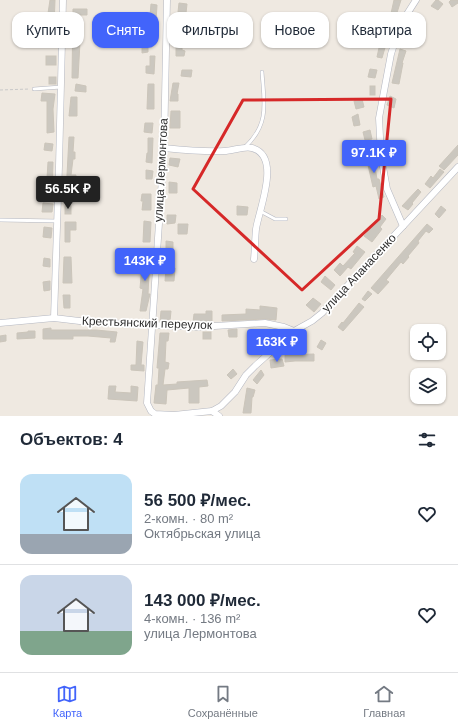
<!DOCTYPE html>
<html lang="ru">
<head>
<meta charset="utf-8">
<style>
	body { margin:0; font-family:Arial,sans-serif; background:#f6f6f7; color:#1f2937; height:100vh; display:flex; flex-direction:column; font-size:15px; white-space:nowrap }
	* { box-sizing:border-box; margin:0 }
	p { font-size:13px; color:#747a83 }
	.icon { flex:none; width:22px; height:22px; fill:none; stroke:currentColor; stroke-width:2; stroke-linecap:round; stroke-linejoin:round }
	.map { position:relative; height:416px; overflow:hidden }
	.side { display:flex; flex-direction:column; background:#fff; flex:1 }
	.side>* { flex:none }
	.hud { position:absolute; left:12px; top:12px; width:434px; height:36px; display:flex; gap:8px }
	.controls { position:absolute; left:410px; top:324px; display:grid; gap:8px }
	.controls a { display:grid; place-items:center; width:36px; height:36px; border-radius:8px; background:#fff; box-shadow:0 1px 3px #0004; font-size:20px }
	.price { position:absolute; translate:-50% -34px; padding:0 9px; border-radius:4px; background:#4264fb; color:#fff; font-size:13px; line-height:26px; filter:drop-shadow(0 1px 2px #0008) }
	.price::after { content:''; position:absolute; left:50%; top:24px; width:12px; height:9px; margin-left:-6px; background:inherit; clip-path:polygon(0 0,100% 0,50% 100%) }
	.price.on { background:#222; color:#fff }
	ul { padding:0; list-style:none }
	li { display:flex; align-items:center; gap:12px; height:100px; padding:0 20px }
	li+li { border-top:1px solid #e0e1e3 }
	li span { display:grid; place-items:center; flex:none; width:112px; height:80px; border-radius:12px; color:#555 }
	li>.icon { margin-inline-start:auto }
	span .icon { width:48px; height:48px; fill:#fffc; stroke-width:1 }
	li b { font-size:17px }
	h2 { display:flex; justify-content:space-between; align-items:center; height:48px; padding:0 20px; font-size:17px }
	.tag { padding:0 14px; border-radius:12px; background:#fff; box-shadow:0 1px 3px #0004; font-size:14px; line-height:36px }
	.tag.on { background:#4264fb; color:#fff }
	.tab-bar { display:flex; justify-content:space-around; align-items:center; height:56px; border-top:1px solid #e0e1e3; background:#fff; font-size:11px; color:#747a83 }
	.tab-bar a { display:grid; justify-items:center; gap:2px }
	.tab-bar .on { color:#4264fb }
	.map>svg:first-child { display:block }
</style>
</head>
<body>
<div class="map">
<svg width="458" height="416" viewBox="0 0 458 416">
	<rect width="100%" height="100%" fill="#efe9e1"/>
	<g fill="#cbc7bf" stroke="#cbc5ba">
		<polygon points="50,0 55,0 54,26 45,27 45,20 47,20"/>
		<polygon points="394,0 401,0 395,19 390,18"/>
		<polygon points="436,0 438,0 443,4 438,10 431,6"/>
		<polygon points="451,0 458,0 458,3 452,7 449,2"/>
		<polygon points="179,3 187,4 186,13 178,12"/>
		<polygon points="151,4 157,5 156,21 157,21 157,27 149,27"/>
		<polygon points="73,9 87,9 87,15 80,15 79,42 80,42 78,78 72,78"/>
		<polygon points="177,24 190,26 189,32 176,31"/>
		<polygon points="382,25 391,27 382,58 377,57 382,34 380,33"/>
		<rect x="51" y="32" width="4" height="11"/>
		<polygon points="411,33 419,38 416,43 408,38"/>
		<polygon points="149,36 156,37 155,43 148,42"/>
		<polygon points="176,42 182,43 182,50 185,51 184,56 176,56"/>
		<polygon points="142,44 148,45 148,52 142,53"/>
		<polygon points="400,49 406,51 402,63 403,63 399,84 392,83"/>
		<rect x="46" y="56" width="10" height="9"/>
		<polygon points="150,56 155,56 154,74 146,73 146,66 150,66"/>
		<polygon points="370,69 377,70 375,78 368,77"/>
		<polygon points="182,70 192,70 191,77 181,76"/>
		<rect x="49" y="77" width="7" height="7"/>
		<polygon points="173,83 179,83 177,94 178,94 178,101 170,101"/>
		<polygon points="76,84 86,86 86,92 75,91"/>
		<polygon points="148,84 154,84 154,109 147,109"/>
		<rect x="370" y="86" width="5" height="9"/>
		<polygon points="42,93 55,94 53,109 54,132 47,133 47,101 41,101"/>
		<polygon points="390,96 396,99 394,108 387,105"/>
		<polygon points="71,97 77,97 77,116 69,116"/>
		<polygon points="362,99 364,107 356,109 354,101"/>
		<polygon points="171,111 180,111 180,128 170,128"/>
		<polygon points="358,114 360,125 354,126 352,117"/>
		<polygon points="145,123 153,123 152,133 144,132"/>
		<polygon points="370,130 372,139 365,140 363,132"/>
		<polygon points="69,137 74,137 73,152 75,152 75,159 73,159 71,175 76,175 73,195 66,194"/>
		<polygon points="148,138 153,138 152,163 146,162 147,153 148,153"/>
		<polygon points="45,143 53,144 52,151 44,150"/>
		<polygon points="458,145 458,155 444,170 439,166"/>
		<polygon points="372,150 377,179 379,179 384,197 379,199 376,186 373,187 365,152"/>
		<polygon points="170,158 180,159 178,167 169,165"/>
		<polygon points="48,162 53,162 52,196 46,195"/>
		<polygon points="440,169 444,172 430,188 425,184 431,176 433,178"/>
		<polygon points="146,170 153,171 152,179 146,179"/>
		<polygon points="169,182 177,183 177,193 169,193"/>
		<polygon points="418,189 421,192 412,203 413,204 408,210 402,206"/>
		<polygon points="142,194 151,194 151,210 142,210 143,201 141,201"/>
		<polygon points="43,203 53,204 52,212 42,212"/>
		<rect x="65" y="206" width="6" height="8"/>
		<polygon points="237,206 248,207 247,215 237,215"/>
		<polygon points="441,206 446,210 439,218 435,214"/>
		<polygon points="167,215 176,215 175,223 167,224"/>
		<polygon points="382,215 386,219 380,227 382,229 372,242 364,236"/>
		<polygon points="144,221 151,222 150,242 143,242"/>
		<polygon points="65,222 76,222 76,230 70,230 70,242 65,242"/>
		<polygon points="178,224 188,224 187,234 178,234"/>
		<polygon points="427,224 433,229 429,233 426,231 418,241 419,243 408,256 409,257 403,264 401,262 386,280 389,282 378,294 371,288"/>
		<polygon points="44,227 52,228 51,238 43,237"/>
		<polygon points="166,241 173,242 173,253 166,253"/>
		<polygon points="357,246 365,252 351,269 348,267 340,276 334,270 340,263 343,266 355,253 353,252"/>
		<polygon points="143,254 150,254 148,294 150,294 146,311 140,311 143,289 140,288"/>
		<polygon points="64,257 71,257 72,283 63,283"/>
		<polygon points="44,258 50,259 50,267 43,266"/>
		<polygon points="166,268 175,268 174,281 165,281"/>
		<polygon points="325,276 335,285 331,290 321,282"/>
		<polygon points="50,281 50,290 44,291 43,282"/>
		<polygon points="368,291 372,294 365,301 362,299"/>
		<polygon points="63,295 70,295 70,308 64,308"/>
		<polygon points="313,298 321,304 314,312 306,305"/>
		<polygon points="359,303 364,307 343,331 338,327 342,322 343,323"/>
		<polygon points="260,306 277,308 276,320 265,319 222,321 222,315 246,314 246,309 260,310"/>
		<polygon points="161,311 171,311 170,321 160,321"/>
		<polygon points="206,311 212,311 212,322 193,322 194,314 206,314"/>
		<polygon points="51,328 51,330 96,330 117,332 115,342 110,342 111,338 88,336 73,336 73,339 43,339 43,329"/>
		<polygon points="237,329 237,337 229,337 228,330"/>
		<polygon points="255,330 260,330 261,339 256,339"/>
		<polygon points="28,331 35,331 35,338 17,339 17,333 28,332"/>
		<rect x="203" y="332" width="8" height="7"/>
		<polygon points="160,333 169,333 168,341 166,341 165,362 169,363 168,369 165,369 163,385 177,384 177,382 207,380 208,386 199,387 199,403 189,403 189,388 167,390 166,404 154,403 156,385 158,385 159,368 157,368"/>
		<polygon points="6,335 6,341 0,342 0,336"/>
		<polygon points="321,340 326,343 322,350 317,347"/>
		<polygon points="137,341 143,342 141,365 144,365 144,371 131,370 131,365 136,365"/>
		<polygon points="314,354 314,361 295,361 285,362 285,355"/>
		<polygon points="282,359 284,366 271,368 270,360"/>
		<polygon points="233,369 237,374 231,379 227,375"/>
		<polygon points="261,370 264,375 257,384 253,380"/>
		<polygon points="109,386 116,386 115,392 131,393 131,386 138,387 137,401 108,399"/>
		<polygon points="247,388 255,390 253,397 252,397 251,413 243,413"/>
	</g>
	<g fill="none" stroke-linecap="round" stroke-linejoin="round">
		<defs>
			<g id="service">
				<polyline points="34,89 61,87"/>
				<path d="M245,147C270,124 264,102 262,72"/>
				<polyline points="260,211 275,219 286,219"/>
				<polyline points="0,220 57,221"/>
			</g>
			<g id="minor">
				<polyline points="167,0 164,148 147,403 151,411 155,414 174,415 212,411 221,406 235,392 246,375 255,366 294,331 312,321 322,313 458,167"/>
				<path d="M164,148C184,150 204,152 224,151C233,151 243,146 252,148C282,156 259,209 256,229C255,239 255,249 254,259"/>
				<polyline points="403,226 387,189 381,156 379,118 391,54 400,25 416,0"/>
				<polyline points="54,318 59,166 63,0"/>
				<polyline points="0,323 54,318 88,322 198,327 265,323 284,327 294,331"/>
				<polyline points="212,411 219,416"/>
			</g>
		</defs>
		<use href="#service" stroke="#b4b7c1" stroke-width="4"/>
		<use href="#minor" stroke="#b4b7c1" stroke-width="7"/>
		<polyline stroke="#c9c9c9" stroke-width="1" stroke-dasharray="3 2" stroke-linecap="butt" points="0,90 30,89"/>
		<use href="#service" stroke="#fff" stroke-width="3"/>
		<use href="#minor" stroke="#fff" stroke-width="6"/>
	</g>
	<path fill="none" stroke="#d62828" stroke-width="3" stroke-linejoin="round" d="M391,99L379,219L302,290L193,189L243,100Z"/>
	<g text-anchor="middle" dominant-baseline="central" stroke-width="3.5" stroke-linejoin="round" paint-order="stroke">
		<g font-size="12" fill="#2e2e2e" stroke="#fff">
			<text transform="translate(161 170) rotate(-87)">улица Лермонтова</text>
			<text transform="translate(359 273) rotate(-47)">улица Апанасенко</text>
			<text transform="translate(147 323) rotate(2)">Крестьянский переулок</text>
		</g>
	</g>
</svg>
<div class="controls">
<a><svg class="icon" aria-label="locate" viewBox="0 0 24 24"><circle cx="12" cy="12" r="6"/><path d="M12 2v4M12 18v4M2 12h4M18 12h4"/></svg></a>
<a><svg class="icon" aria-label="layers" viewBox="0 0 24 24"><path d="M12 4l9 5-9 5-9-5zM3 14l9 5 9-5"/></svg></a>
</div>
<b class="price" style="left:374px;top:174px">97.1K ₽</b>
<b class="price on" style="left:68px;top:210px">56.5K ₽</b>
<b class="price" style="left:145px;top:282px">143K ₽</b>
<b class="price" style="left:277px;top:363px">163K ₽</b>
<div class="hud">
<a class="tag">Купить</a>
<a class="tag on">Снять</a>
<a class="tag">Фильтры</a>
<a class="tag">Новое</a>
<a class="tag">Квартира</a>
</div>
</div>
<section class="side">
<h2>Объектов: 4<svg class="icon" aria-label="filters" viewBox="0 0 24 24"><path d="M4 7h16M4 17h16"/><circle cx="9" cy="7" r="2"/><circle cx="15" cy="17" r="2"/></svg></h2>
<ul>
<li><span style="background:linear-gradient(#bfe0f5 75%,#9aa5b1 0)"><svg class="icon" aria-label="home" viewBox="0 0 24 24"><path d="M3 11l9-7 9 7M6 9v11h12V9"/></svg></span><div><b>56 500 ₽/мес.</b><p>2-комн. · 80 m²</p><p>Октябрьская улица</p></div><svg class="icon" aria-label="heart" viewBox="0 0 24 24"><path d="M12 20l-8-8c-3-5 5-10 8-4 3-6 11-1 8 4z"/></svg></li>
<li><span style="background:linear-gradient(#c9d6e8 70%,#7fa58c 0)"><svg class="icon" aria-label="home" viewBox="0 0 24 24"><path d="M3 11l9-7 9 7M6 9v11h12V9"/></svg></span><div><b>143 000 ₽/мес.</b><p>4-комн. · 136 m²</p><p>улица Лермонтова</p></div><svg class="icon" aria-label="heart" viewBox="0 0 24 24"><path d="M12 20l-8-8c-3-5 5-10 8-4 3-6 11-1 8 4z"/></svg></li>
</ul>
</section>
<nav class="tab-bar">
<a class="on"><svg class="icon" aria-label="map" viewBox="0 0 24 24"><path d="M3 6l6-2 6 2 6-2v14l-6 2-6-2-6 2zM9 4v14M15 6v14"/></svg>Карта</a>
<a><svg class="icon" aria-label="saved" viewBox="0 0 24 24"><path d="M7 4h10v16l-5-4-5 4z"/></svg>Сохранённые</a>
<a><svg class="icon" aria-label="home" viewBox="0 0 24 24"><path d="M3 11l9-7 9 7M6 9v11h12V9"/></svg>Главная</a>
</nav>
</body>
</html>
